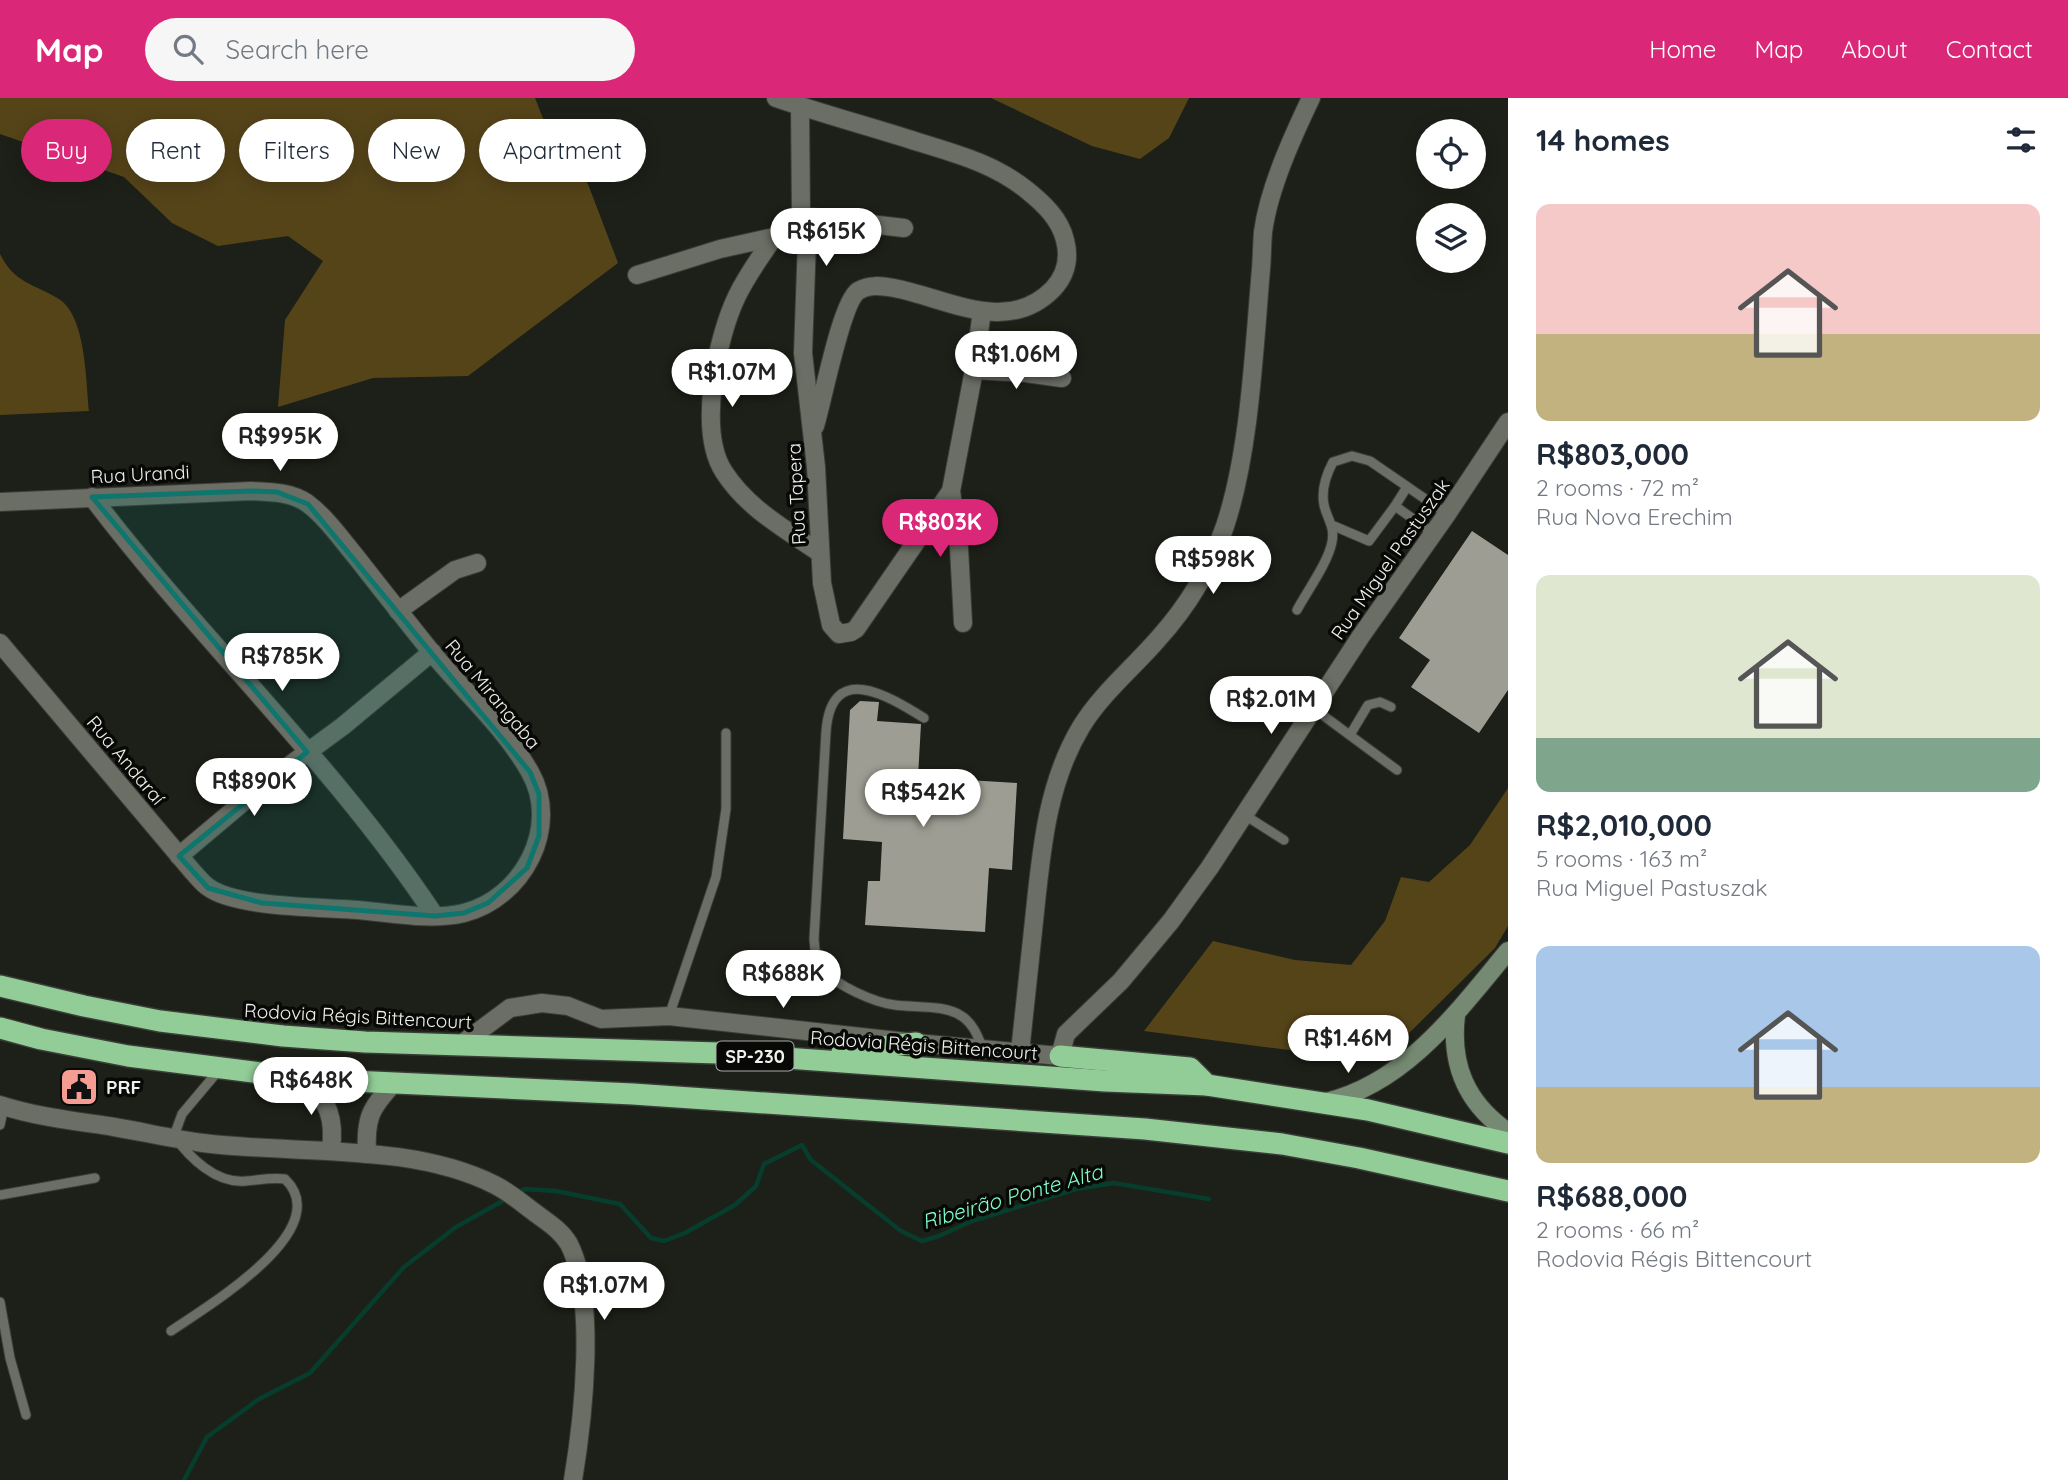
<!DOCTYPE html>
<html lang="en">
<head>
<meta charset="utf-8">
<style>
	body { margin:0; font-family:Quicksand,sans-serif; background:#f6f6f7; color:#1f2937; height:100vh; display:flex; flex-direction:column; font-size:26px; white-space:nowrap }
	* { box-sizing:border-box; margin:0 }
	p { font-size:23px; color:#747a83 }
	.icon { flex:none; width:38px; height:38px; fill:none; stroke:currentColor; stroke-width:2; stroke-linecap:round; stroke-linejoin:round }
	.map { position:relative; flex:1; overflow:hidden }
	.sheet { display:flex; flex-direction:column; background:#fff; width:560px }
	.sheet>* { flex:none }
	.guide { position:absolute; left:21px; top:21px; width:665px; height:63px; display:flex; gap:14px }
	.buttons { position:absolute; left:1416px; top:21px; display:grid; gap:14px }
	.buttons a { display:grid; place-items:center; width:70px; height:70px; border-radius:50%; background:#fff; box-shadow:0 4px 18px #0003; font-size:35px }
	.price { position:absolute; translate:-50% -60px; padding:0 16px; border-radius:24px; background:#fff; color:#222; font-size:23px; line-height:46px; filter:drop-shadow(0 2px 4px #0008) }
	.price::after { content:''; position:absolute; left:50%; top:42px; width:21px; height:16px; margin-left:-10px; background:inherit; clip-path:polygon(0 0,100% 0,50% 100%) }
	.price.on { background:#db2777; color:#fff }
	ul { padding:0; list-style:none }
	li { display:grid; align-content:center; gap:14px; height:371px; padding:0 28px }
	li span { display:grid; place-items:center; height:217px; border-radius:14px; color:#555 }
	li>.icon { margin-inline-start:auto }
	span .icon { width:126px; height:126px; fill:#fffc; stroke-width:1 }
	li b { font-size:30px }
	h2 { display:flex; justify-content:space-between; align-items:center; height:84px; padding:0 28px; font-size:30px }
	.pill { padding:0 24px; border-radius:32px; background:#fff; box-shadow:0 4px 18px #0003; font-size:24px; line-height:63px }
	.pill.on { background:#db2777; color:#fff }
	header { display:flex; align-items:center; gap:42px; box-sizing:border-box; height:98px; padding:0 35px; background:#db2777; color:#fff }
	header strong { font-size:33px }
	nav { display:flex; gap:38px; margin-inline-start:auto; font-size:24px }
	.search { width:490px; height:63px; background:#f6f6f7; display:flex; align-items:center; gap:18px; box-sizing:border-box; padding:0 24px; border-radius:38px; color:#747a83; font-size:26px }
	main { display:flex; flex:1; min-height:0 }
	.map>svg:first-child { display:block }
</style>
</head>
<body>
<header>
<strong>Map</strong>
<div class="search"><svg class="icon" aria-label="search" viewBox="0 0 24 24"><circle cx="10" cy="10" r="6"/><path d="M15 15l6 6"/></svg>Search here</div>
<nav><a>Home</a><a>Map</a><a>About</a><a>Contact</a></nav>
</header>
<main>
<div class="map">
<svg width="1508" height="1382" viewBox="0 0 1508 1382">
	<rect width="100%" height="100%" fill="#1d2018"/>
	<g fill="#564419">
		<polygon points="0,0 535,0 549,36 588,86 618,165 468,278 373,280 278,309 285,222 323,163 288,138 218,148 172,125 124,79 0,36"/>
		<polygon points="991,0 1189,0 1169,40 1140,61 1092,48"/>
		<path d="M0,156C15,186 33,185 59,201C86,218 86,283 89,313L0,317Z"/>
		<polygon points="1508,690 1508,828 1495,850 1395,949 1326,957 1144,933 1213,843 1295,862 1351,867 1385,823 1401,779 1429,784 1470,747"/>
	</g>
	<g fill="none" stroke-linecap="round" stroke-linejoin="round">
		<g stroke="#073d2c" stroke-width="4.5">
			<polyline points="516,1096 525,1091 556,1093 620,1106 651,1140 664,1143 685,1135 735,1107 756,1088 764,1066 802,1047 811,1062 901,1133 922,1143 939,1138 972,1123 1076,1091 1114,1085 1209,1101"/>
			<polyline points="184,1382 207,1339 259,1301 310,1275 404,1169 456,1129 508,1100"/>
		</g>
	</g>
	<g fill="#9d9d93">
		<polygon points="1472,433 1508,457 1508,592 1479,635 1411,589 1430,562 1399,540"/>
		<polygon points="860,603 879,604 877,623 921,626 918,679 1017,685 1012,772 989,770 985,834 865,827 868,783 880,783 882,744 843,741 850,612"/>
		<polygon points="67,974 95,979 91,1003 62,998"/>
	</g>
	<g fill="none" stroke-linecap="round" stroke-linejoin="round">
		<defs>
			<g id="service">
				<polyline points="1407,389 1395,408 1433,435"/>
				<polyline points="1334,428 1369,443 1395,408"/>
				<path d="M1297,512C1307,493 1328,465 1332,444C1335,428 1327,421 1324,407C1321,392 1326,377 1333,364L1352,358L1370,363L1447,416"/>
				<polyline points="1313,610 1397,672"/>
				<path d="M924,620C887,597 831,563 826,634L814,841C815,851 815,863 823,871C835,887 875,905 895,907C916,910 945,906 963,919C974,927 978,939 983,951"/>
				<polyline points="1350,637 1368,607 1380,604 1391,609"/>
				<polyline points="1243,716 1284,742"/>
				<polyline points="669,918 716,779 726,711 726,635"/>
				<polyline points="0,1027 4,1008"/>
				<polyline points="0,1097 95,1080"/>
				<polyline points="0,1204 10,1260 26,1317"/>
				<path d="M171,1233C204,1210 338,1132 285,1081C271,1079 260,1082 246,1083C216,1086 190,1060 174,1038L182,1016L219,972"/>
			</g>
			<g id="minor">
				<path d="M776,0C823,16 871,29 918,44C957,56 995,66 1028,93C1044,106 1060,121 1065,142C1070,161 1066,177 1053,191C1007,238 947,200 894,190C882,188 869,186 858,193C841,205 823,302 815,328"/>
				<polyline points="800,8 801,118 807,142 803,255 816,369 822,485 831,527 839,536 851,534 856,531 951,393 974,272 982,213"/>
				<path d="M774,139C761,158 747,177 737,198C717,239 697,333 724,374C747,410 785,431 820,455"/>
				<polyline points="637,177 720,151 774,139 801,118 904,130"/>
				<polyline points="974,272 1026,275 1062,280"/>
				<polyline points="951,393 959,450 963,525"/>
				<path d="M92,399C201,543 335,667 435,818"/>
				<path d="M0,404L251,393C270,394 291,394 307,405C326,419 342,442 357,460C381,491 405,521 429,551C462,592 504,628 530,674C561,729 523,800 464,815C430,823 392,815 358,812C321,809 236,810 208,789C202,785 198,779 193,774L0,545"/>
				<polyline points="398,513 455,472 477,465"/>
				<polyline points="179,758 267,684 343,628 432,554"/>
				<polyline points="459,948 510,910 542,905 568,908 601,921 669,918 916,945 1060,958 1066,936 1121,883 1171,823 1210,769 1361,538 1447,416 1508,324"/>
				<path d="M1020,954C1025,910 1029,867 1034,823C1041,757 1046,687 1081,629C1101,596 1133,570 1158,541C1187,509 1211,469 1225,428C1250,353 1254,251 1261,171C1262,159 1262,146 1263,134C1269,90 1292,40 1311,0"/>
			</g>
			<g id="tertiary">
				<path d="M308,981C328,1006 335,1019 331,1052"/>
				<path d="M0,1007C37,1019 76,1023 114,1029C144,1034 173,1041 203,1045C296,1057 410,1044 495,1087C509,1094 522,1105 534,1114C547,1124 561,1132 569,1146C597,1201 583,1322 573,1382"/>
				<path d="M367,1056C365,1021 370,1010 394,985"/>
			</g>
			<g id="secondary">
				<path d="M1456,917C1450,967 1466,1005 1508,1034"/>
				<path d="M1326,1004C1406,985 1458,913 1508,853"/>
			</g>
			<g id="motorway">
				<polyline points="0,888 84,908 160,923 283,938 365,944 718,955 1105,983 1207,987 1368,1012 1508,1045"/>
				<polyline points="0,930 41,941 128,958 308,981 633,996 1145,1031 1282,1046 1359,1060 1508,1093"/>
				<polyline points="842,954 916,945"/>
				<polyline points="1060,958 1190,970 1207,987"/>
			</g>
		</defs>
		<use href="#service" stroke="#3a3d37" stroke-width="11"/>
		<use href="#minor" stroke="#3a3d37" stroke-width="20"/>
		<use href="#tertiary" stroke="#3a3d37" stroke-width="20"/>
		<use href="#secondary" stroke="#3a3d37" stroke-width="20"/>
		<use href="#motorway" stroke="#3a3d37" stroke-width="24"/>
		<use href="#service" stroke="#6a6e64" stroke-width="9"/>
		<use href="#minor" stroke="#6a6e64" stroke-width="18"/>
		<use href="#tertiary" stroke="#6a6e64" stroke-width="18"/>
		<use href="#secondary" stroke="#768a73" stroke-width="18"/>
		<use href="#motorway" stroke="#92cc97" stroke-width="21"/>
	</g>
	<path fill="#0f766e" fill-opacity="0.2" stroke="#0f766e" stroke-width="5" stroke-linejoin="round" d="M251,393L277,394L308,406L530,674L539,696V738L527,770L488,805L464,815L435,818L262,805L208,790L179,758L307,654L92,399Z"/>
	<defs>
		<symbol id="civic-square" viewBox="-11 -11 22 22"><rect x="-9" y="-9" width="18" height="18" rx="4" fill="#f59c93" stroke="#080906"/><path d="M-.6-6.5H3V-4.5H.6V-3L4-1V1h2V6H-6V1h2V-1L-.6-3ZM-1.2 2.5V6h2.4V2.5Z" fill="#111"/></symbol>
	</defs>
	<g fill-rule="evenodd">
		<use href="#civic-square" x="57" y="967" width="44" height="44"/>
	</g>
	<g text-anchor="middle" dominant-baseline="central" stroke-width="7" stroke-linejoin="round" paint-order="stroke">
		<rect fill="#080906" stroke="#aaaca8" stroke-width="2" x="716.5" y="943.5" width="77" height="29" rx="5"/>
		<g font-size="18" font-weight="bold" fill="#f0f2ed">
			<text x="755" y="958">SP-230</text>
		</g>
		<g font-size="19" fill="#f0f2ed" stroke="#080906">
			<text transform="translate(140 376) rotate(-3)">Rua Urandi</text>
			<text transform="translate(796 396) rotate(-93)">Rua Tapera</text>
			<text transform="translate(1390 461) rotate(-55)">Rua Miguel Pastuszak</text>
			<text transform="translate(493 596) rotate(50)">Rua Mirangaba</text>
			<text transform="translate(126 662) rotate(50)">Rua Andaraí</text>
			<text transform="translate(358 918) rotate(3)">Rodovia Régis Bittencourt</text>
			<text transform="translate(924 947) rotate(4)">Rodovia Régis Bittencourt</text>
		</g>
		<g font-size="19" font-weight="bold" fill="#f0f2ed" stroke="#080906" text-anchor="start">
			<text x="106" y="989">PRF</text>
		</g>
		<g font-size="21" font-style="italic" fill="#7efdce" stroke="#080906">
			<text transform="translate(1012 1098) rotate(-16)">Ribeirão Ponte Alta</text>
		</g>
	</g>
</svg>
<div class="buttons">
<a><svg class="icon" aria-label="locate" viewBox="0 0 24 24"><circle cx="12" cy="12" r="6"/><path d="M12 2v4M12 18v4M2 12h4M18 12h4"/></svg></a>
<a><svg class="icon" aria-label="layers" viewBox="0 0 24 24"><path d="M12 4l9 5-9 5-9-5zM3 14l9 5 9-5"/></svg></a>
</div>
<b class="price" style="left:826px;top:170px">R$615K</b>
<b class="price" style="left:1016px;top:293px">R$1.06M</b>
<b class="price" style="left:732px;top:311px">R$1.07M</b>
<b class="price" style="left:280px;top:375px">R$995K</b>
<b class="price on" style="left:940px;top:461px">R$803K</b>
<b class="price" style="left:1213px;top:498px">R$598K</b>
<b class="price" style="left:282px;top:595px">R$785K</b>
<b class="price" style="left:1271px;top:638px">R$2.01M</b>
<b class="price" style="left:254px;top:720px">R$890K</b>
<b class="price" style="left:923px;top:731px">R$542K</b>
<b class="price" style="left:783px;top:912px">R$688K</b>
<b class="price" style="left:1348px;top:977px">R$1.46M</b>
<b class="price" style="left:311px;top:1019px">R$648K</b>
<b class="price" style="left:604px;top:1224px">R$1.07M</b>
<div class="guide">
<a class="pill on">Buy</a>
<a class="pill">Rent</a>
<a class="pill">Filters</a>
<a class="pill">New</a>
<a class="pill">Apartment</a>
</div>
</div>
<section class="sheet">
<h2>14 homes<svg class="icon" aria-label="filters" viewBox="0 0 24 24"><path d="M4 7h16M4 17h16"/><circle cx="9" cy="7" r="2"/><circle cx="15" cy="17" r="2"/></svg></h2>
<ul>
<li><span style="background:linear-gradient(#f6c9c9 60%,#c2b280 0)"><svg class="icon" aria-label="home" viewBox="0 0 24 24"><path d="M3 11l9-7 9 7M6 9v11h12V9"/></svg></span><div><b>R$803,000</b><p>2 rooms · 72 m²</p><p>Rua Nova Erechim</p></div></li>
<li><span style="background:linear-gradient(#dfe7d0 75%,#7fa58c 0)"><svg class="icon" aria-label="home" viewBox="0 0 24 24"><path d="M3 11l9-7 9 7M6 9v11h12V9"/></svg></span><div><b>R$2,010,000</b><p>5 rooms · 163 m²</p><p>Rua Miguel Pastuszak</p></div></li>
<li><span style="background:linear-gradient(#a9c7e8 65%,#c2b280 0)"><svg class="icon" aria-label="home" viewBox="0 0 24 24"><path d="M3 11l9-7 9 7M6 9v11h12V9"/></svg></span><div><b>R$688,000</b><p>2 rooms · 66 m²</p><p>Rodovia Régis Bittencourt</p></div></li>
</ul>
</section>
</main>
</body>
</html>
